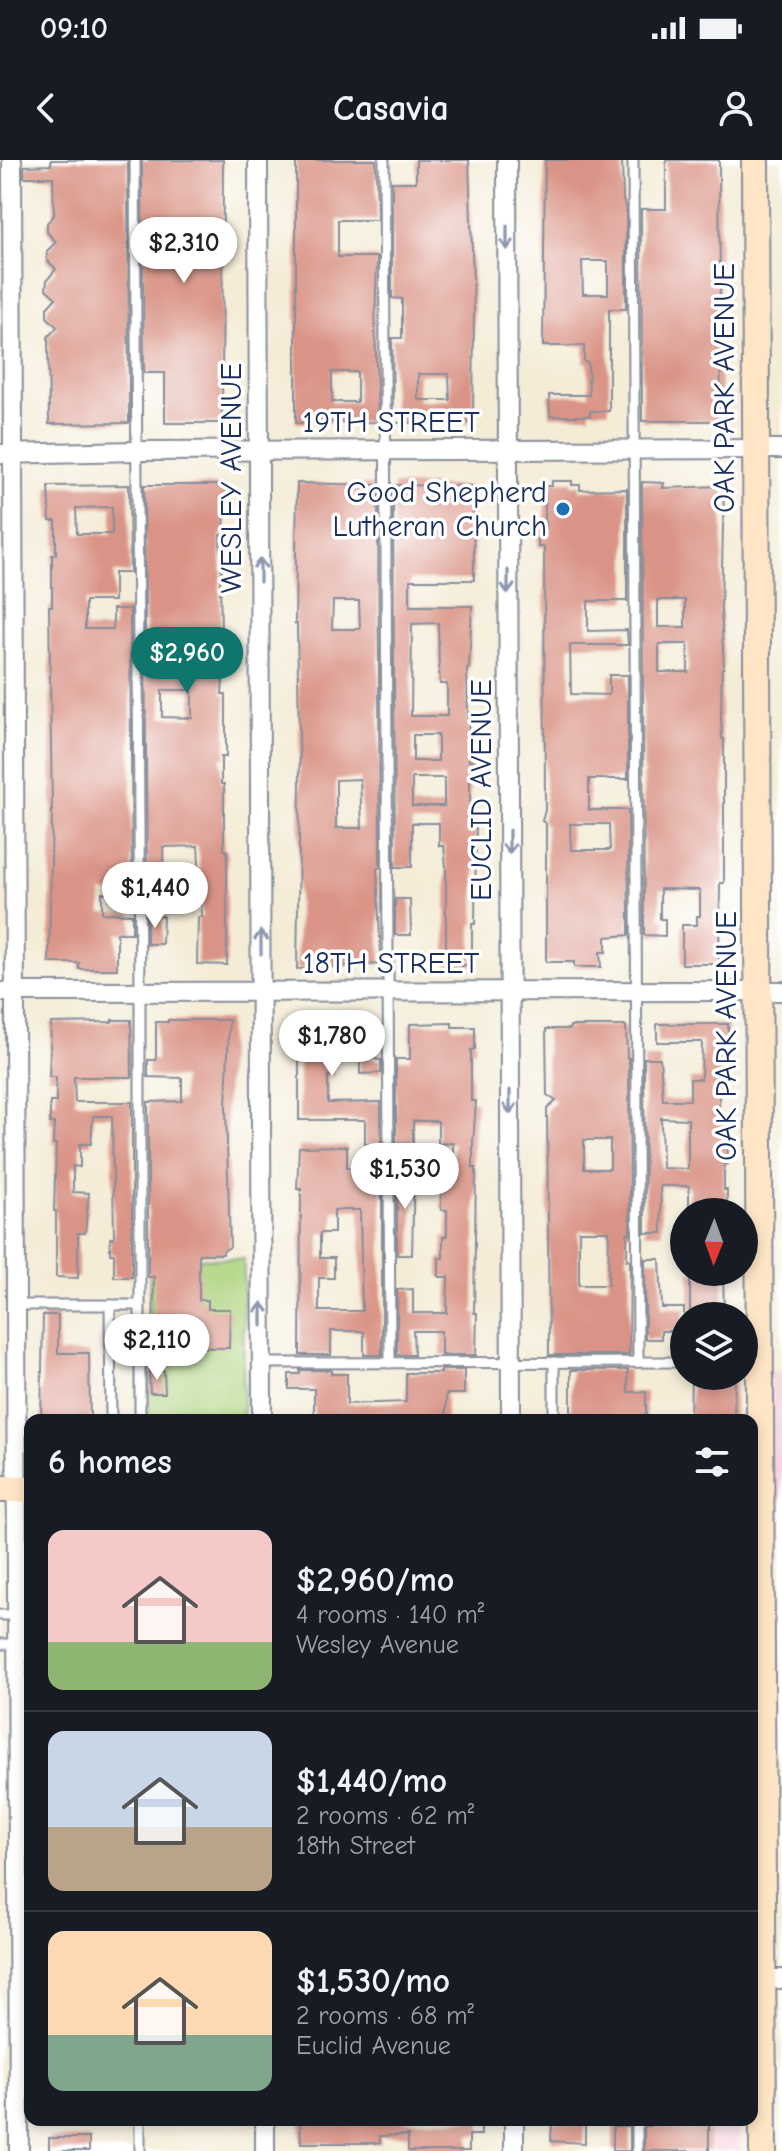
<!DOCTYPE html>
<html lang="en">
<head>
<meta charset="utf-8">
<style>
	body { margin:0; font-family:"Comic Neue",sans-serif; background:#20242c; color:#f1f3f6; height:100vh; display:flex; flex-direction:column; font-size:30px; white-space:nowrap }
	* { box-sizing:border-box; margin:0 }
	p { font-size:26px; color:#9ea1a6 }
	.icon { flex:none; width:44px; height:44px; fill:none; stroke:currentColor; stroke-width:2; stroke-linecap:round; stroke-linejoin:round }
	.map { position:relative; flex:1; overflow:hidden }
	.sheet { position:absolute; left:24px; top:1254px; width:734px; height:712px; display:flex; flex-direction:column; background:#171b24; border-radius:16px; box-shadow:0 4px 12px #0003 }
	.sheet>* { flex:none }
	.needle { width:52px; rotate:181deg }
	.controls { position:absolute; left:670px; top:1038px; display:grid; gap:16px }
	.controls a { display:grid; place-items:center; width:88px; height:88px; border-radius:50%; background:#171b24; box-shadow:0 4px 12px #0003; font-size:40px }
	.price { position:absolute; translate:-50% -68px; padding:0 18px; border-radius:28px; background:#fff; color:#222; font-size:26px; line-height:52px; filter:drop-shadow(0 2px 4px #0008) }
	.price::after { content:''; position:absolute; left:50%; top:48px; width:24px; height:18px; margin-left:-12px; background:inherit; clip-path:polygon(0 0,100% 0,50% 100%) }
	.price.current { background:#0f766e; color:#fff }
	ul { padding:0; list-style:none }
	li { display:flex; align-items:center; gap:24px; height:200px; padding:0 24px }
	li+li { border-top:2px solid #363941 }
	li span { display:grid; place-items:center; flex:none; width:224px; height:160px; border-radius:16px; color:#555 }
	li>.icon { margin-inline-start:auto }
	span .icon { width:96px; height:96px; fill:#fffc; stroke-width:1 }
	li b { font-size:34px }
	h2 { display:flex; justify-content:space-between; align-items:center; height:96px; padding:0 24px; font-size:34px }
	.status { display:flex; justify-content:space-between; align-items:center; height:56px; padding:0 40px; background:#171b24; direction:ltr }
	.status svg { height:22px; fill:currentColor }
	header { display:flex; justify-content:space-between; align-items:center; height:104px; padding:0 24px; background:#171b24; font-size:36px; font-weight:600 }
	.map>svg:first-child { display:block }
</style>
</head>
<body>
<div class="status"><b>09:10</b><svg viewBox="0 0 49 12"><path d="M0 12V9h3v3zM5 12V6h3v6zM10 12V3h3v9zM15 12V0h3v12zM26 1h20v11H26zM47 4h2v5h-2z"/></svg></div>
<header><svg class="icon" aria-label="back" viewBox="0 0 24 24"><path d="M15 5l-7 7 7 7"/></svg>Casavia<svg class="icon" aria-label="person" viewBox="0 0 24 24"><circle cx="12" cy="8" r="4"/><path d="M4 21q1-7 8-7t8 7"/></svg></header>
<div class="map">
<svg width="782" height="1991" viewBox="0 0 782 1991">
	<rect width="100%" height="100%" fill="#fff"/>
	<filter id="ink" filterUnits="userSpaceOnUse"><feTurbulence type="fractalNoise" baseFrequency=".0125" numOctaves="2"/><feDisplacementMap in="SourceGraphic" scale="16" xChannelSelector="R" yChannelSelector="G"/><feConvolveMatrix kernelMatrix="1 2 1 2 8 2 1 2 1" color-interpolation-filters="sRGB"/></filter>
	<filter id="wash" filterUnits="userSpaceOnUse"><feTurbulence type="fractalNoise" baseFrequency=".006" numOctaves="4" result="noise"/><feDisplacementMap in="SourceGraphic" scale="32" xChannelSelector="R" yChannelSelector="G"/><feGaussianBlur stdDeviation="1.8" result="paint"/><feColorMatrix in="noise" values="0 0 0 0 0 0 0 0 0 0 0 0 0 0 0 0 0 1.4 0 .05"/><feComposite in="paint" operator="in"/></filter>
	<g filter="url(#wash)">
		<rect width="100%" height="100%" fill="#f4ecd7"/>
		<g fill="#f5cfd9">
			<polygon points="782,1211 782,1399 764,1399 763,1212"/>
			<rect x="643" y="1960" width="97" height="31"/>
		</g>
		<polygon fill="#acd17b" stroke="#64806c" stroke-width="2" points="150,1098 244,1099 243,1260 148,1260"/>
		<g id="blocks">
			<g fill="#da9487" fill-rule="evenodd">
				<polygon points="51,0 128,0 129,263 49,264 48,177 57,167 47,157 47,148 56,138 46,129 47,120 56,109 47,100 47,91 56,82 47,72 47,63 54,55 53,17 24,17 24,6 51,5"/>
				<polygon points="142,0 223,0 222,263 165,263 165,213 144,213"/>
				<path d="M296,0H376L377,60H338V97H377L375,166L378,262L296,263ZM332,212H357V242H332Z"/>
				<path d="M416,0H469L474,151L473,262L393,263L392,178H402V139L392,138V22H416ZM418,214H449L450,240H418Z"/>
				<path d="M545,0H622L623,39L626,49V149H609V251H590V256H550L549,235H589L588,203L584,202V186H543ZM582,101H608V134H583Z"/>
				<polygon points="666,0 719,0 721,261 642,261 641,49 666,49"/>
				<path d="M552,321H572V325H580V330L627,329V441H588V471L627,470L628,485H570L571,534L609,535V515H628V619H589V650H628L629,775L606,777V792H600L601,807H574V802H546V664L542,661L545,650L544,387H538V371L545,368V326H552ZM570,664H609L610,690H571Z"/>
				<path d="M642,322L664,323L663,328L724,326L721,449L724,508H722L721,556L722,579H724V723H720L719,804H682V765H697V756H700V730L660,729V759H665V776L644,775ZM658,440H685V467H658ZM659,484H688V512H659Z"/>
				<path d="M297,323L378,325L380,707L377,709L381,804L297,809L300,624L297,464H295ZM333,441H359L360,469H332ZM336,620L360,619L362,668H336Z"/>
				<path d="M129,325L130,413H114V441H85V469H113V449H130L132,733H102V753L132,754V773H117V809H79V803H49L52,652L49,446H52V395H56V361H50L48,326ZM112,347V374H77L76,348Z"/>
				<path d="M144,325H226L224,375H220L222,418H220L221,469H224L225,492L222,534H226V597H221V624H224V690H227V805L197,804L198,757H202L198,686L163,687L164,731L147,732ZM162,530H192V558L162,557Z"/>
				<path d="M393,325L473,326L474,420H410V446H472L469,508H467L469,601H474V618H470V646H473V667H476L475,764H472V805L446,806V708L444,686H439V663H412V707H395ZM438,463L439,508L440,524H447V556H411L412,464ZM413,575H438V601H413ZM412,618H444V646H412Z"/>
				<polygon points="395,739 410,739 411,775 395,775"/>
				<polygon points="147,755 163,756 162,784 147,784"/>
				<polygon points="112,860 131,860 132,917 74,917 75,942 132,942 132,1117 114,1117 114,1094 110,1094 110,1078 114,1078 112,956 93,956 91,984 80,984 80,1007 73,1006 73,1032 89,1033 85,1073 78,1073 78,1118 56,1117 56,1051 54,1051 56,984 53,984 54,963 50,963 50,942 56,942 56,917 49,917 51,863 112,862"/>
				<polygon points="168,860 229,860 226,949 230,1087 223,1091 223,1094 199,1094 199,1140 208,1140 208,1149 230,1149 229,1188 153,1187 154,1117 148,1117 148,942 182,941 182,918 148,917 148,900 156,900 156,862 168,862"/>
				<polygon points="452,863 452,867 475,867 475,889 471,890 471,941 476,941 473,983 473,1008 476,1008 474,1153 477,1153 476,1195 441,1195 441,1171 413,1171 414,1195 397,1195 397,1130 413,1129 413,1153 447,1153 448,1117 439,1117 439,1098 443,1098 443,1077 447,1076 447,1050 441,1050 441,1016 443,1008 453,1008 453,983 438,984 438,961 413,961 413,984 396,984 396,899 410,899 410,864"/>
				<path d="M657,864H728V881H724V935H719V964H727L728,1004H724V1030H727V1049H689V1026H660L662,1073H645L644,898H660L663,940H690V919H701L702,882H657ZM661,958L688,959V1009L662,1008Z"/>
				<polygon points="299,865 367,865 367,886 333,887 333,916 328,916 328,943 381,942 381,984 365,984 365,960 299,960"/>
				<path d="M570,866H626L627,898H629L630,1073H627V1100H630L629,1195H549L547,949L556,941L547,935L546,869H570ZM584,980H610V1009H584ZM579,1071H609L608,1125H579Z"/>
				<polygon points="360,897 381,900 381,913 360,914"/>
				<path d="M347,986V1008H382V1195H364V1172L360,1171H331V1195H300L301,1029H297L299,987ZM334,1050H360L362,1151H319V1118H334V1098H320V1073H334Z"/>
				<polygon points="397,1008 414,1010 412,1095 397,1095"/>
				<polygon points="645,1099 660,1099 662,1148 684,1148 684,1171 661,1171 661,1179 645,1179"/>
				<polygon points="690,1112 723,1112 724,1156 690,1156"/>
				<polygon points="43,1155 58,1155 58,1193 89,1193 90,1260 41,1260"/>
				<polygon points="300,1210 331,1210 331,1214 347,1214 347,1244 406,1242 406,1213 441,1213 441,1210 464,1210 464,1234 446,1234 446,1260 314,1260 314,1229 289,1229 289,1214 300,1214"/>
				<polygon points="571,1210 628,1210 628,1232 646,1232 646,1260 571,1260"/>
				<polygon points="149,1211 164,1211 165,1233 150,1233"/>
				<polygon points="691,1216 735,1216 734,1260 690,1260"/>
				<polygon points="300,1960 481,1960 481,1975 469,1975 469,1991 408,1991 408,1975 380,1976 380,1983 301,1983"/>
				<polygon points="649,1960 709,1960 709,1991 644,1991 644,1966 649,1966"/>
				<polygon points="552,1962 585,1963 585,1983 551,1981"/>
				<rect x="613" y="1966" width="17" height="25"/>
				<rect x="49" y="1978" width="40" height="13"/>
			</g>
		</g>
	</g>
	<g filter="url(#ink)">
		<use href="#blocks" fill-opacity="0" stroke="#888e9a" stroke-width="2"/>
		<g fill="none" stroke-linecap="round" stroke-linejoin="round">
			<defs>
				<g id="lane">
					<polyline points="135,0 140,832 140,1260"/>
					<polyline points="384,0 390,1203"/>
					<polyline points="633,0 638,1202"/>
					<polyline points="16,1145 110,1145 111,1260"/>
					<polyline points="110,1145 140,1145"/>
					<polyline points="262,1203 684,1202"/>
					<polyline points="554,1260 554,1202"/>
					<polyline points="0,1455 30,1455"/>
					<polyline points="0,1484 18,1484"/>
					<polyline points="140,1960 140,1991"/>
					<polyline points="637,1960 637,1991"/>
				</g>
				<g id="street">
					<polyline points="12,0 19,1991"/>
					<polyline points="258,0 262,1260"/>
					<polyline points="507,0 511,1260"/>
					<polyline points="1,294 137,291 782,289"/>
					<polyline points="0,832 782,831"/>
					<polyline points="752,1819 782,1819"/>
					<polyline points="265,1960 265,1991"/>
					<polyline points="514,1960 514,1991"/>
				</g>
				<g id="secondary">
					<polyline points="755,0 763,1991"/>
					<polyline points="0,1329 30,1329"/>
				</g>
			</defs>
			<use href="#lane" stroke="#888e9a" stroke-width="13"/>
			<use href="#street" stroke="#888e9a" stroke-width="22"/>
			<use href="#secondary" stroke="#888e9a" stroke-width="30"/>
			<use href="#lane" stroke="#fff" stroke-width="9"/>
			<use href="#street" stroke="#fff" stroke-width="18"/>
			<use href="#secondary" stroke="#fee5c5" stroke-width="26"/>
		</g>
		<defs><path id="oneway-shaft" d="M-6 0H5M1.5-3L5.5 0L1.5 3" fill="none" stroke-width="1.6" stroke-linecap="round" stroke-linejoin="round" transform="scale(2)"/></defs>
		<g stroke="#8d97ae">
			<use href="#oneway-shaft" transform="translate(507 78) rotate(90)"/>
			<use href="#oneway-shaft" transform="translate(260 410) rotate(-90)"/>
			<use href="#oneway-shaft" transform="translate(508 422) rotate(90)"/>
			<use href="#oneway-shaft" transform="translate(509 682) rotate(90)"/>
			<use href="#oneway-shaft" transform="translate(261 782) rotate(-90)"/>
			<use href="#oneway-shaft" transform="translate(510 942) rotate(90)"/>
			<use href="#oneway-shaft" transform="translate(262 1154) rotate(-90)"/>
		</g>
	</g>
	<circle fill="#1f6fb2" stroke="#fff" stroke-width="3" cx="563" cy="349" r="8"/>
	<g text-anchor="middle" dominant-baseline="central" stroke-width="7" stroke-linejoin="round" paint-order="stroke">
		<g font-size="30" fill="#1b2f5e" stroke="#fff">
			<text transform="translate(724 228) rotate(-90)">OAK PARK AVENUE</text>
			<text x="391" y="262">19TH STREET</text>
			<text transform="translate(231 318) rotate(-90)">WESLEY AVENUE</text>
			<text transform="translate(481 630) rotate(-90)">EUCLID AVENUE</text>
			<text x="391" y="803">18TH STREET</text>
			<text transform="translate(726 876) rotate(-90)">OAK PARK AVENUE</text>
		</g>
		<g font-size="30" fill="#1b2f5e" stroke="#fff" text-anchor="end">
			<text x="547" y="332">Good Shepherd<tspan x="547" dy="34">Lutheran Church</tspan></text>
		</g>
	</g>
</svg>
<div class="controls">
<a><svg class="needle" viewBox="-14 -14 28 28"><path d="M0-13l5 13h-10z" fill="#e53935"/><path d="M0 13l5-13h-10z" fill="#9ea1a6"/></svg></a>
<a><svg class="icon" aria-label="layers" viewBox="0 0 24 24"><path d="M12 4l9 5-9 5-9-5zM3 14l9 5 9-5"/></svg></a>
</div>
<b class="price" style="left:184px;top:125px">$2,310</b>
<b class="price current" style="left:187px;top:535px">$2,960</b>
<b class="price" style="left:155px;top:770px">$1,440</b>
<b class="price" style="left:332px;top:918px">$1,780</b>
<b class="price" style="left:405px;top:1051px">$1,530</b>
<b class="price" style="left:157px;top:1222px">$2,110</b>
<section class="sheet">
<h2>6 homes<svg class="icon" aria-label="filters" viewBox="0 0 24 24"><path d="M4 7h16M4 17h16"/><circle cx="9" cy="7" r="2"/><circle cx="15" cy="17" r="2"/></svg></h2>
<ul>
<li><span style="background:linear-gradient(#f6c9c9 70%,#8fb573 0)"><svg class="icon" aria-label="home" viewBox="0 0 24 24"><path d="M3 11l9-7 9 7M6 9v11h12V9"/></svg></span><div><b>$2,960/mo</b><p>4 rooms · 140 m²</p><p>Wesley Avenue</p></div></li>
<li><span style="background:linear-gradient(#c9d6e8 60%,#b9a48a 0)"><svg class="icon" aria-label="home" viewBox="0 0 24 24"><path d="M3 11l9-7 9 7M6 9v11h12V9"/></svg></span><div><b>$1,440/mo</b><p>2 rooms · 62 m²</p><p>18th Street</p></div></li>
<li><span style="background:linear-gradient(#ffd9b3 65%,#7fa58c 0)"><svg class="icon" aria-label="home" viewBox="0 0 24 24"><path d="M3 11l9-7 9 7M6 9v11h12V9"/></svg></span><div><b>$1,530/mo</b><p>2 rooms · 68 m²</p><p>Euclid Avenue</p></div></li>
</ul>
</section>
</div>
</body>
</html>
